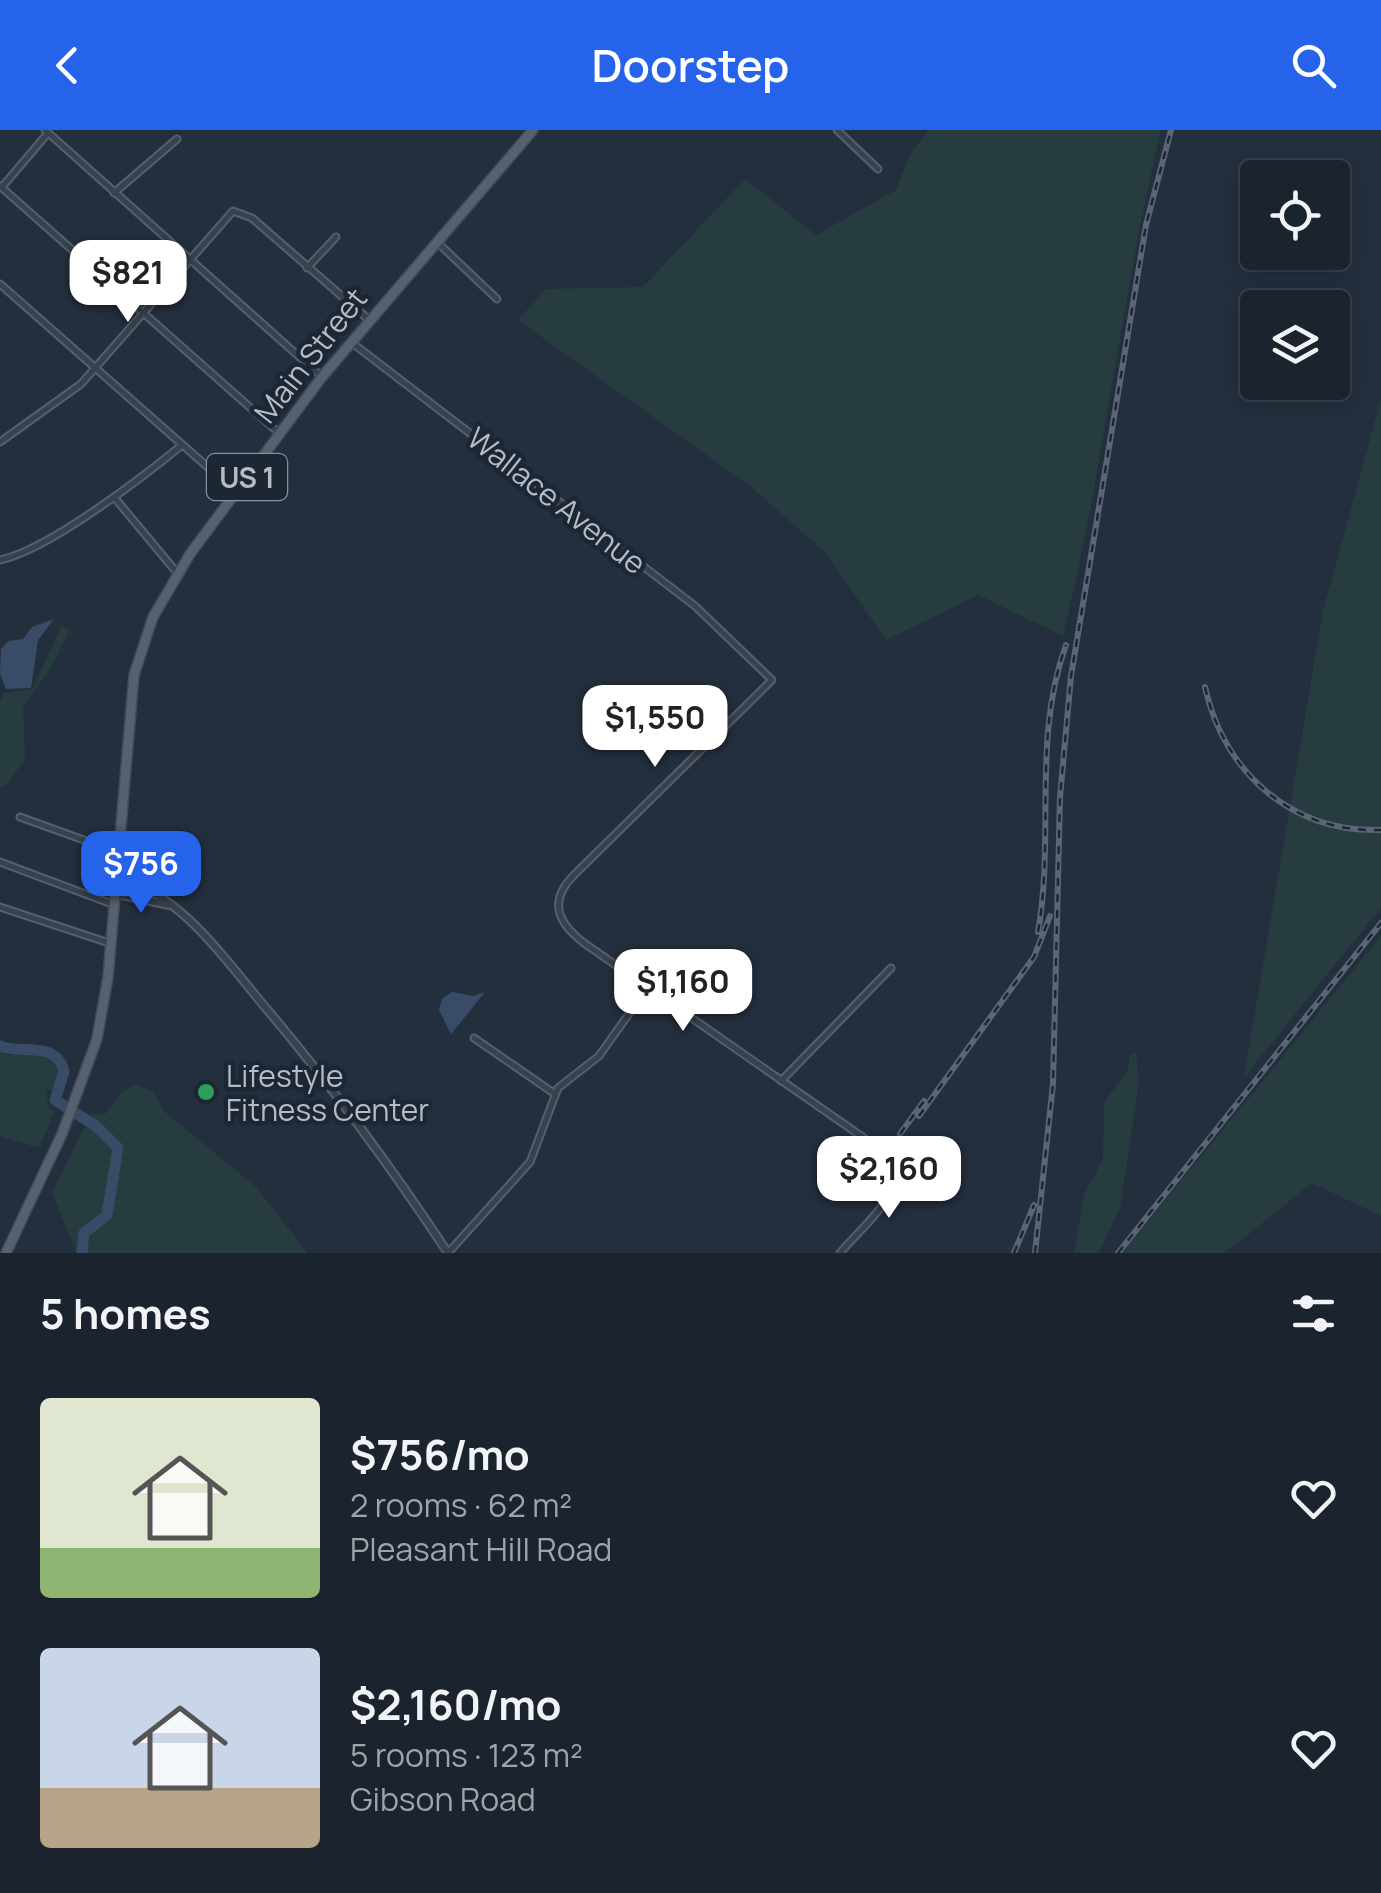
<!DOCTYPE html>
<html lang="en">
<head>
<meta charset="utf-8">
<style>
	body { margin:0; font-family:Manrope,sans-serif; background:#242b36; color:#f1f3f6; height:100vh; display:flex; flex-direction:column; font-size:38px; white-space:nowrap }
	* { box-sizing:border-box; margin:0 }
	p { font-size:32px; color:#a0a4aa }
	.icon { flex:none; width:55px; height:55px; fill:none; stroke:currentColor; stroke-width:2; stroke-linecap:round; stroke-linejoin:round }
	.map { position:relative; height:1123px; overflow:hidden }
	.side { display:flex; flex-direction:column; background:#1b232e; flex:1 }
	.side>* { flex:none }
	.buttons { position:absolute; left:1240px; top:30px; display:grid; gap:20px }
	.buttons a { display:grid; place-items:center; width:110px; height:110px; border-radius:10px; background:#1b232e; box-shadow:0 5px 25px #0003,0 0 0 2px #39404a; font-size:50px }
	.price { position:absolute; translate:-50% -85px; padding:0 22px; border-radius:20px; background:#fff; color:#222; font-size:32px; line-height:65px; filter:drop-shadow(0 2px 5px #0008) }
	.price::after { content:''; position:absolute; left:50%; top:60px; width:30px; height:22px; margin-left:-15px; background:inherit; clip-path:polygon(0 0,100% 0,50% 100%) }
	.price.selected { background:#2563eb; color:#fff }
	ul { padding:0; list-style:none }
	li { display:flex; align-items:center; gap:30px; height:250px; padding:0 40px }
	li span { display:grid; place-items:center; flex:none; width:280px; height:200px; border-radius:10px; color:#555 }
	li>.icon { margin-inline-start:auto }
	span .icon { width:120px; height:120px; fill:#fffc; stroke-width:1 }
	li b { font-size:42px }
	h2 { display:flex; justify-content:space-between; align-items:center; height:120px; padding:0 40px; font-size:42px }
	header { display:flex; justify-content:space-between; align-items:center; height:130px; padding:0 40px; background:#2563eb; color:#fff; font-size:45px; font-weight:600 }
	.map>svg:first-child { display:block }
</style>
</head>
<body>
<header><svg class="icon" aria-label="back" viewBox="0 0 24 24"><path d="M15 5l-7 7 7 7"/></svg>Doorstep<svg class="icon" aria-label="search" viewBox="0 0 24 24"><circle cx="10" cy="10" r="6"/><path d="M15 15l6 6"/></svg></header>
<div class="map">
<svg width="1381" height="1123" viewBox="0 0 1381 1123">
	<rect width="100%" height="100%" fill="#242f3e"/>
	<g fill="#263c3f">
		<path d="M929,0H1161C1121,167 1104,339 1063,506L978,465L886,510L826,423L750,356L518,190L546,159L643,157L745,49L816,105L896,60L911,23Z"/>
		<polygon points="1381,269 1381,778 1244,947 1323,481"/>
		<polygon points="62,495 70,500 51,538 23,576 25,629 8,653 0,657 0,571 4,563 32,559"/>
		<polygon points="1381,806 1381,1086 1312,1053 1225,1123 1122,1123"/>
		<polygon points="0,918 8,925 39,923 60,938 57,958 46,961 49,979 55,980 39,1018 0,1006"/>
		<polygon points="1136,923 1139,952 1120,1078 1099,1123 1074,1123 1084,1065 1103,1029 1104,973 1128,939 1130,926"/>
		<polygon points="135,955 152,961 166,983 254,1055 308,1123 77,1123 52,1063 91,984 104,985 123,961"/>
	</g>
	<g fill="#394c67">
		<polygon points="54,489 38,510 31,558 6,559 0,543 1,519 9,511 23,509 32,497"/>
		<polygon points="452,862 473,866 485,862 451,904 439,880 442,869"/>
	</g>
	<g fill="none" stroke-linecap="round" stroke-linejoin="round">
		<path stroke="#394c67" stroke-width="11" d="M0,916C22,925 56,910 64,941L55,970L96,996L118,1018L107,1085L84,1103L82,1123"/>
		<defs>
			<g id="minor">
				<polyline points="45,0 322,247"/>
				<polyline points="837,0 878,39"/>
				<polyline points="0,56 279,303"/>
				<polyline points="2,57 48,3"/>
				<polyline points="114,63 177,9"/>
				<polyline points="438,113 497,169"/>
				<polyline points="307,138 336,107"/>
				<polyline points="0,154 236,362"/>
				<path d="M351,212L695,476L772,550L573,746C548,772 558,793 584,813L897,1031C907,1061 858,1101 840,1123"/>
				<polyline points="0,312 81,254 233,81 252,88 368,189"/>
				<polyline points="114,367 178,444"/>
				<path d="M0,430C48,420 143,347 182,315"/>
				<polyline points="20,687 117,722"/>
				<polyline points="0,732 112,774"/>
				<polyline points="0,777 109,813"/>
				<polyline points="474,908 555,964"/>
				<polyline points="781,951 891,838"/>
				<polyline points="448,1123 530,1032 558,958 599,926 648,857"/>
			</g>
			<g id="tertiary">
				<path d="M118,747C184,767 223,827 265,877C332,956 391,1037 448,1123"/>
				<polyline points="117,764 169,775"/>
			</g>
			<polyline id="primary" points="6,1123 62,1004 97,909 108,847 134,545 153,487 190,424 322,247 533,0"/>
		</defs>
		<use href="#minor" stroke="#565f6c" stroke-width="9"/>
		<use href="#tertiary" stroke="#565f6c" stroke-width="10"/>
		<use href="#primary" stroke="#414a57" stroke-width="12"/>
		<use href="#minor" stroke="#38414e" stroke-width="5"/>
		<use href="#tertiary" stroke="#38414e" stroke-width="6"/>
		<use href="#primary" stroke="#56606e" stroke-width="9"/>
		<defs>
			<g id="rail">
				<path d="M1205,557C1224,642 1291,703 1381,700"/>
				<path d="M1038,802C1055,706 1032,608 1066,515"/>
				<polyline points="919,986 1034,827 1050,786"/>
				<polyline points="900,1004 924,971"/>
				<polyline points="1014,1123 1034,1075"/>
				<polyline points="1035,1123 1053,954 1060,667 1071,546 1146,95 1171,0"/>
				<polyline points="1118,1123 1381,793"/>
			</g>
		</defs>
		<use href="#rail" stroke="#5a6575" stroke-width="6"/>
		<use href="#rail" stroke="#1d2633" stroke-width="2.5" stroke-dasharray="8" stroke-linecap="butt"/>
	</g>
	<circle fill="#2e9e5b" stroke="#1d2633" stroke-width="4" cx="206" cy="962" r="10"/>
	<g text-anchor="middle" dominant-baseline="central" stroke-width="9" stroke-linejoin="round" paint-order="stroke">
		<rect fill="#1d2633" stroke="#878f9c" stroke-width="2.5" x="207" y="324" width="80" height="46" rx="8"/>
		<g font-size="28" font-weight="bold" fill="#b4bcc9">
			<text x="247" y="347">US 1</text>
		</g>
		<g font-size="30" fill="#b4bcc9" stroke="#1d2633">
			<text transform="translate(310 225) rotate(-52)">Main Street</text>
			<text transform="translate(557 370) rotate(38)">Wallace Avenue</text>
		</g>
		<g font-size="30" fill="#b4bcc9" stroke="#1d2633" text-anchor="start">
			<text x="226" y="945">Lifestyle<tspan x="226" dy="34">Fitness Center</tspan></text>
		</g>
	</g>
</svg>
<div class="buttons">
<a><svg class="icon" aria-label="locate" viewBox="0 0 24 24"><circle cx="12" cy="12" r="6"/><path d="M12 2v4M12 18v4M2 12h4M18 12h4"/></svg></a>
<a><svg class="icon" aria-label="layers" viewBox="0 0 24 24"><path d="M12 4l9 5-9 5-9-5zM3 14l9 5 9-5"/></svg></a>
</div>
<b class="price" style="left:128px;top:195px">$821</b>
<b class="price" style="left:655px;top:640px">$1,550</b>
<b class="price selected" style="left:141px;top:786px">$756</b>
<b class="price" style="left:683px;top:904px">$1,160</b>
<b class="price" style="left:889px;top:1091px">$2,160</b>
</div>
<section class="side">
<h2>5 homes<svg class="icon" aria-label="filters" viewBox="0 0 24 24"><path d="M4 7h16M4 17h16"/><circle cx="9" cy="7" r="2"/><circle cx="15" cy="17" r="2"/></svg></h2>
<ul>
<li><span style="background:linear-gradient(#dfe7d0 75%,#8fb573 0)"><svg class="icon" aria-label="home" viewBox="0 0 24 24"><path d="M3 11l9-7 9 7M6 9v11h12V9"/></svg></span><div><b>$756/mo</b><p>2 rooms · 62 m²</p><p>Pleasant Hill Road</p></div><svg class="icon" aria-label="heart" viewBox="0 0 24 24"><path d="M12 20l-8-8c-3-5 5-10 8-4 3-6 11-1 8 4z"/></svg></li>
<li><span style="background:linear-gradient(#c9d6e8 70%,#b9a48a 0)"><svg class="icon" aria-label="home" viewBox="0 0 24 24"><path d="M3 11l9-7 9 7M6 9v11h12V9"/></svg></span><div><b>$2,160/mo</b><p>5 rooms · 123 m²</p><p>Gibson Road</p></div><svg class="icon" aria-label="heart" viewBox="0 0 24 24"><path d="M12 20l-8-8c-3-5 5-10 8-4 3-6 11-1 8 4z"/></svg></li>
</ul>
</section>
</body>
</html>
